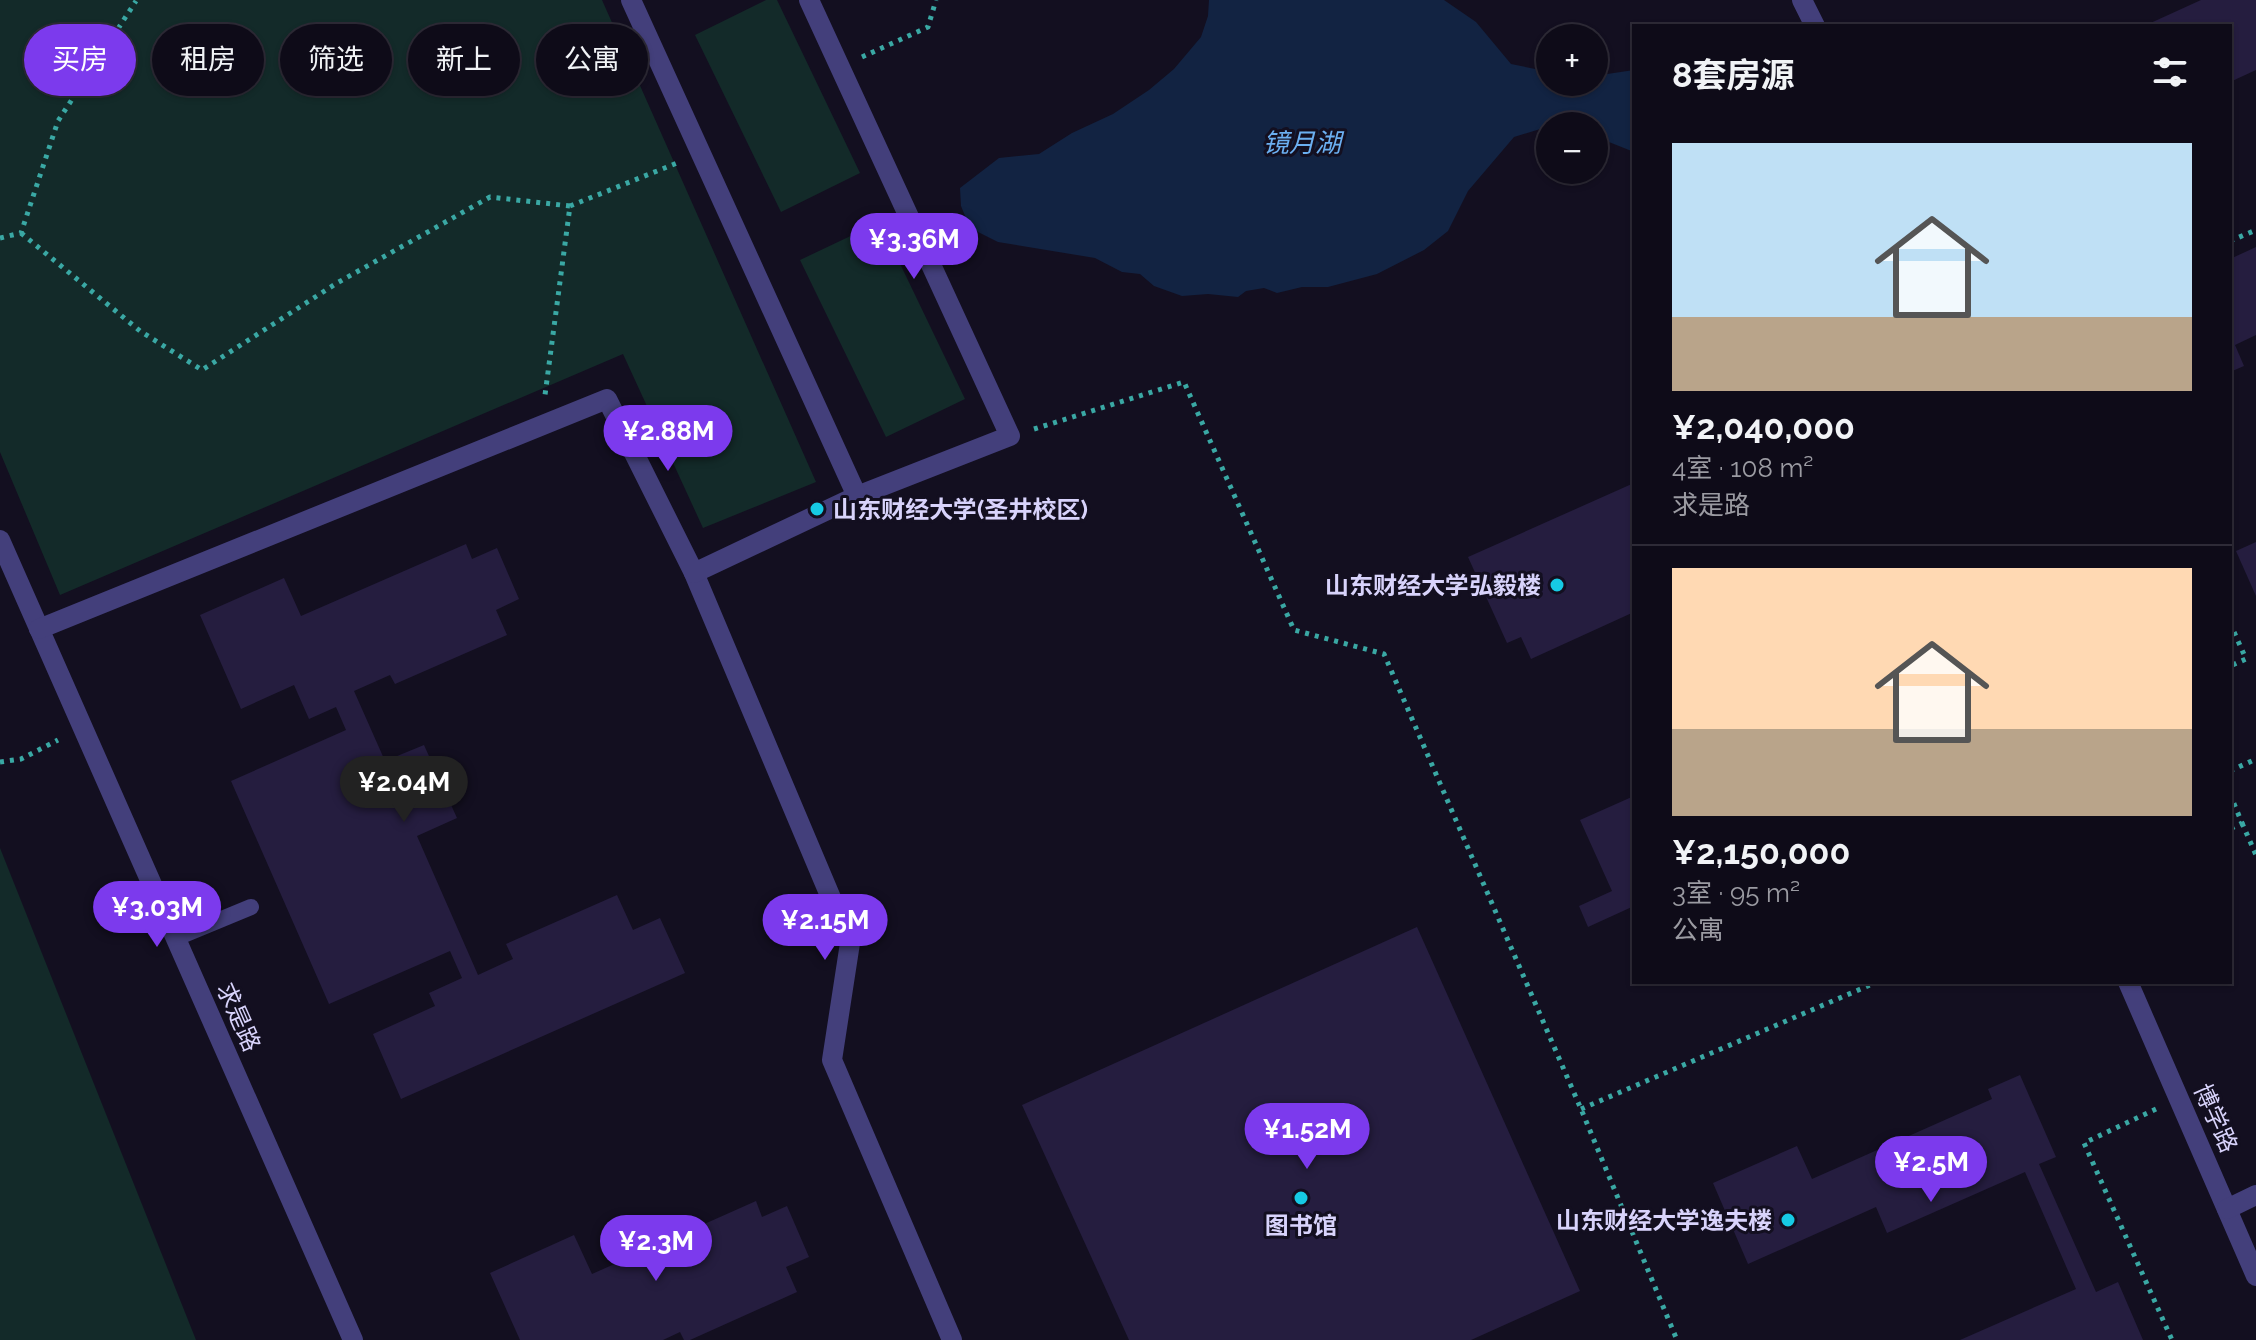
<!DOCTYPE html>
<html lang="zh">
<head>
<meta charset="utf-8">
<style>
	body { margin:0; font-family:Raleway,"Noto Sans SC",sans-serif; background:#1c1925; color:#f1f3f6; height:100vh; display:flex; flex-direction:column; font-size:30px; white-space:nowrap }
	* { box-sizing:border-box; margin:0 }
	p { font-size:26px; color:#9b9ba2 }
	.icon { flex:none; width:44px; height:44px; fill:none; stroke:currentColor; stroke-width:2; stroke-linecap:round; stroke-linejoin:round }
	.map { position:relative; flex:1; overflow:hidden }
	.details { position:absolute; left:1632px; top:24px; width:600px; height:960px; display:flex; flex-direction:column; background:#0e0b18; border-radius:0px; box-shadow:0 2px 6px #0004,0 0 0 2px #2e2b37 }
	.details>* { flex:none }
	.hud { position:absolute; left:24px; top:24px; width:760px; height:72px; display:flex; gap:16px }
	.buttons { position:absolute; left:1536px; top:24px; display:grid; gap:16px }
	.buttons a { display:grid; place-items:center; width:72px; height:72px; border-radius:50%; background:#0e0b18; box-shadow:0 2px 6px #0004,0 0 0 2px #2e2b37; font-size:40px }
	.price { position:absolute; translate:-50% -68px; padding:0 18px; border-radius:28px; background:#7c3aed; color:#fff; font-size:26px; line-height:52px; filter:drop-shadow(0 2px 4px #0008) }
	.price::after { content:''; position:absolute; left:50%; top:48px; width:24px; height:18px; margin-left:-12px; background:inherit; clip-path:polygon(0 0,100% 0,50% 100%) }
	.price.selected { background:#222; color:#fff }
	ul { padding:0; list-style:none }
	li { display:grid; align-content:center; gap:16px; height:424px; padding:0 40px }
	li+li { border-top:2px solid #2e2b37 }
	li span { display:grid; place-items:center; height:248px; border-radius:0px; color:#555 }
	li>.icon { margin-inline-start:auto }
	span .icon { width:144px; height:144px; fill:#fffc; stroke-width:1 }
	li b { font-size:34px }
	h2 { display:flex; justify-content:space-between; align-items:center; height:96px; padding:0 40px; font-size:34px }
	.pill { padding:0 28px; border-radius:36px; background:#0e0b18; box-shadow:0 2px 6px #0004,0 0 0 2px #2e2b37; font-size:28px; line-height:72px }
	.pill.selected { background:#7c3aed; color:#fff }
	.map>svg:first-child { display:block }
</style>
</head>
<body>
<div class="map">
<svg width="2256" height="1340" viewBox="0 0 2256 1340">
	<rect width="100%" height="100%" fill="#130f20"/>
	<g fill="#132a29">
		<polygon points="0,0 602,0 816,482 703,528 623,354 60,595 0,452"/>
		<polygon points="766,0 777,0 860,173 781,212 695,35"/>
		<polygon points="880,222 965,399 886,437 800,260"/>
		<polygon points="0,848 196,1340 0,1340"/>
	</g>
	<polygon fill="#122342" points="1209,0 1444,0 1476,22 1511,64 1550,72 1550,82 1594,82 1594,76 1634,70 1634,152 1594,136 1594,126 1550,126 1514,137 1468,191 1448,231 1424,250 1377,274 1328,287 1302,287 1277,293 1264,288 1246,291 1238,297 1208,294 1182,296 1154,286 1140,274 1122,272 1095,258 998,242 970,228 961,206 960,188 999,158 1039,154 1072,133 1113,114 1149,90 1174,69 1201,37 1208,16"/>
	<g fill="#251d3f">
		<polygon points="2201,0 2256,0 2256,70 2230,82 2230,26 2144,26"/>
		<polygon points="2256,247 2256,335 2235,345 2244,366 2230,372 2230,259"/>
		<polygon points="1634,483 1634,612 1531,659 1521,637 1507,643 1468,557"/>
		<polygon points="2256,542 2256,596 2236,551"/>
		<polygon points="466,544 472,559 497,548 519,599 496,610 507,635 395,684 390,675 354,691 385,761 424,745 457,818 417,836 478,975 513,959 506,944 617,895 633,930 660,918 685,973 401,1099 373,1034 435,1006 429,993 462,978 450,951 329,1004 231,781 346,730 336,707 309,719 294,685 241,709 200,615 284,578 301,616"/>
		<polygon points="1634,796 1634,906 1588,927 1579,906 1612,891 1580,820"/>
		<polygon points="1417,927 1580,1291 1471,1340 1129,1340 1022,1105"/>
		<polygon points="2020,1075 2056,1157 2039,1164 2096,1292 2118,1282 2143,1340 1960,1340 2076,1289 2025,1172 1887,1233 1876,1207 1748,1264 1713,1183 1797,1146 1812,1179 1992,1099 1988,1089"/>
		<polygon points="756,1201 762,1217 787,1206 809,1257 786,1267 797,1292 690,1340 684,1340 680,1332 663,1340 520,1340 490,1273 574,1235 592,1274"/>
	</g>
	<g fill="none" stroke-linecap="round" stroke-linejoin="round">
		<g stroke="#3aa8a4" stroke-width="5" stroke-dasharray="4 6" stroke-linecap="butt">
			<polyline points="862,57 928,27 936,0"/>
			<polyline points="570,206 677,163"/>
			<polyline points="21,233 140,331 202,370 337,283 490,197 570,206 545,395"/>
			<polyline points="0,238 21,233 58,121 136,1"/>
			<polyline points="2230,241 2256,230"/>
			<polyline points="1034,429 1184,382 1294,630 1384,654 1581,1109 1677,1340"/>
			<polyline points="2230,623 2246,659 2230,666"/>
			<polyline points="0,762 21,759 58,740"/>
			<polyline points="2230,771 2256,759"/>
			<polyline points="2230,794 2242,823 2230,829"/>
			<polyline points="2242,823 2256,855"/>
			<polyline points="1581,1109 1877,982"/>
			<polyline points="2156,1109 2084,1143 2172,1340"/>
		</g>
		<polyline stroke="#433f7b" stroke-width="16" points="176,938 251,907"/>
		<g stroke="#433f7b" stroke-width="20">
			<polyline points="809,0 1010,436 857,496"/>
			<polyline points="1802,0 1815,26"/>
			<polyline points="0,540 353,1340"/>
			<polyline points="694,573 850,943 832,1060 952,1340"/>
			<polyline points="39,629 607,399 694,573 857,496 631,0"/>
			<polyline points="2128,982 2256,1276"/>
			<polyline points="2227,1209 2256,1195"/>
		</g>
	</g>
	<g fill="#16cae4" stroke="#130f20" stroke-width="3">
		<circle cx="817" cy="509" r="8"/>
		<circle cx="1557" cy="585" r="8"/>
		<circle cx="1301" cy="1198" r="8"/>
		<circle cx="1788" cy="1220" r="8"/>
	</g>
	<g text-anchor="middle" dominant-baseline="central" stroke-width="6" stroke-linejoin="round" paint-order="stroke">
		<g font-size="24" font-weight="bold" fill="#d8d3fb" stroke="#130f20" text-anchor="end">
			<text x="833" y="509" text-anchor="start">山东财经大学(圣井校区)</text>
			<text x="1541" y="585">山东财经大学弘毅楼</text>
			<text x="1772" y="1220">山东财经大学逸夫楼</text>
			<text x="1301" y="1225" text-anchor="middle">图书馆</text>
		</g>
		<g font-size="24" fill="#d8d3fb" stroke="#130f20">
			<text transform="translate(239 1017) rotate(66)">求是路</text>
			<text transform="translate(2216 1118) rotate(66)">博学路</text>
		</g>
		<g font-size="26" font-style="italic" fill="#6baff1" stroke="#130f20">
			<text x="1302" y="143">镜月湖</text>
		</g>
	</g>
</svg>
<div class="buttons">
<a>+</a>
<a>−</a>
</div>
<b class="price" style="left:914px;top:281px">¥3.36M</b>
<b class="price" style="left:668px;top:473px">¥2.88M</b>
<b class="price selected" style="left:404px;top:824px">¥2.04M</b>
<b class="price" style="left:157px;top:949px">¥3.03M</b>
<b class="price" style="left:825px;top:962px">¥2.15M</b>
<b class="price" style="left:1307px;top:1171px">¥1.52M</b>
<b class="price" style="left:1931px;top:1204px">¥2.5M</b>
<b class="price" style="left:656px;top:1283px">¥2.3M</b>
<div class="hud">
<a class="pill selected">买房</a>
<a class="pill">租房</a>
<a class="pill">筛选</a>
<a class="pill">新上</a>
<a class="pill">公寓</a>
</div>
<section class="details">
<h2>8套房源<svg class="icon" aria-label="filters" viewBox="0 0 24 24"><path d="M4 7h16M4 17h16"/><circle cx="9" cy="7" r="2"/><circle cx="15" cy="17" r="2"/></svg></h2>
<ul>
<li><span style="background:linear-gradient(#bfe0f5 70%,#b9a48a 0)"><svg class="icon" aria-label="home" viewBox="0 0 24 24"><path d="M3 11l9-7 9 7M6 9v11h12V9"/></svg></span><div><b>¥2,040,000</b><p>4室 · 108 m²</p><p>求是路</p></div></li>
<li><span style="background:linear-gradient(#ffd9b3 65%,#b9a48a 0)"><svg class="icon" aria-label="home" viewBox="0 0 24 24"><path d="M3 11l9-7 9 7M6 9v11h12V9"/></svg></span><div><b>¥2,150,000</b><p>3室 · 95 m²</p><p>公寓</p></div></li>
</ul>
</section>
</div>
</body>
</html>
